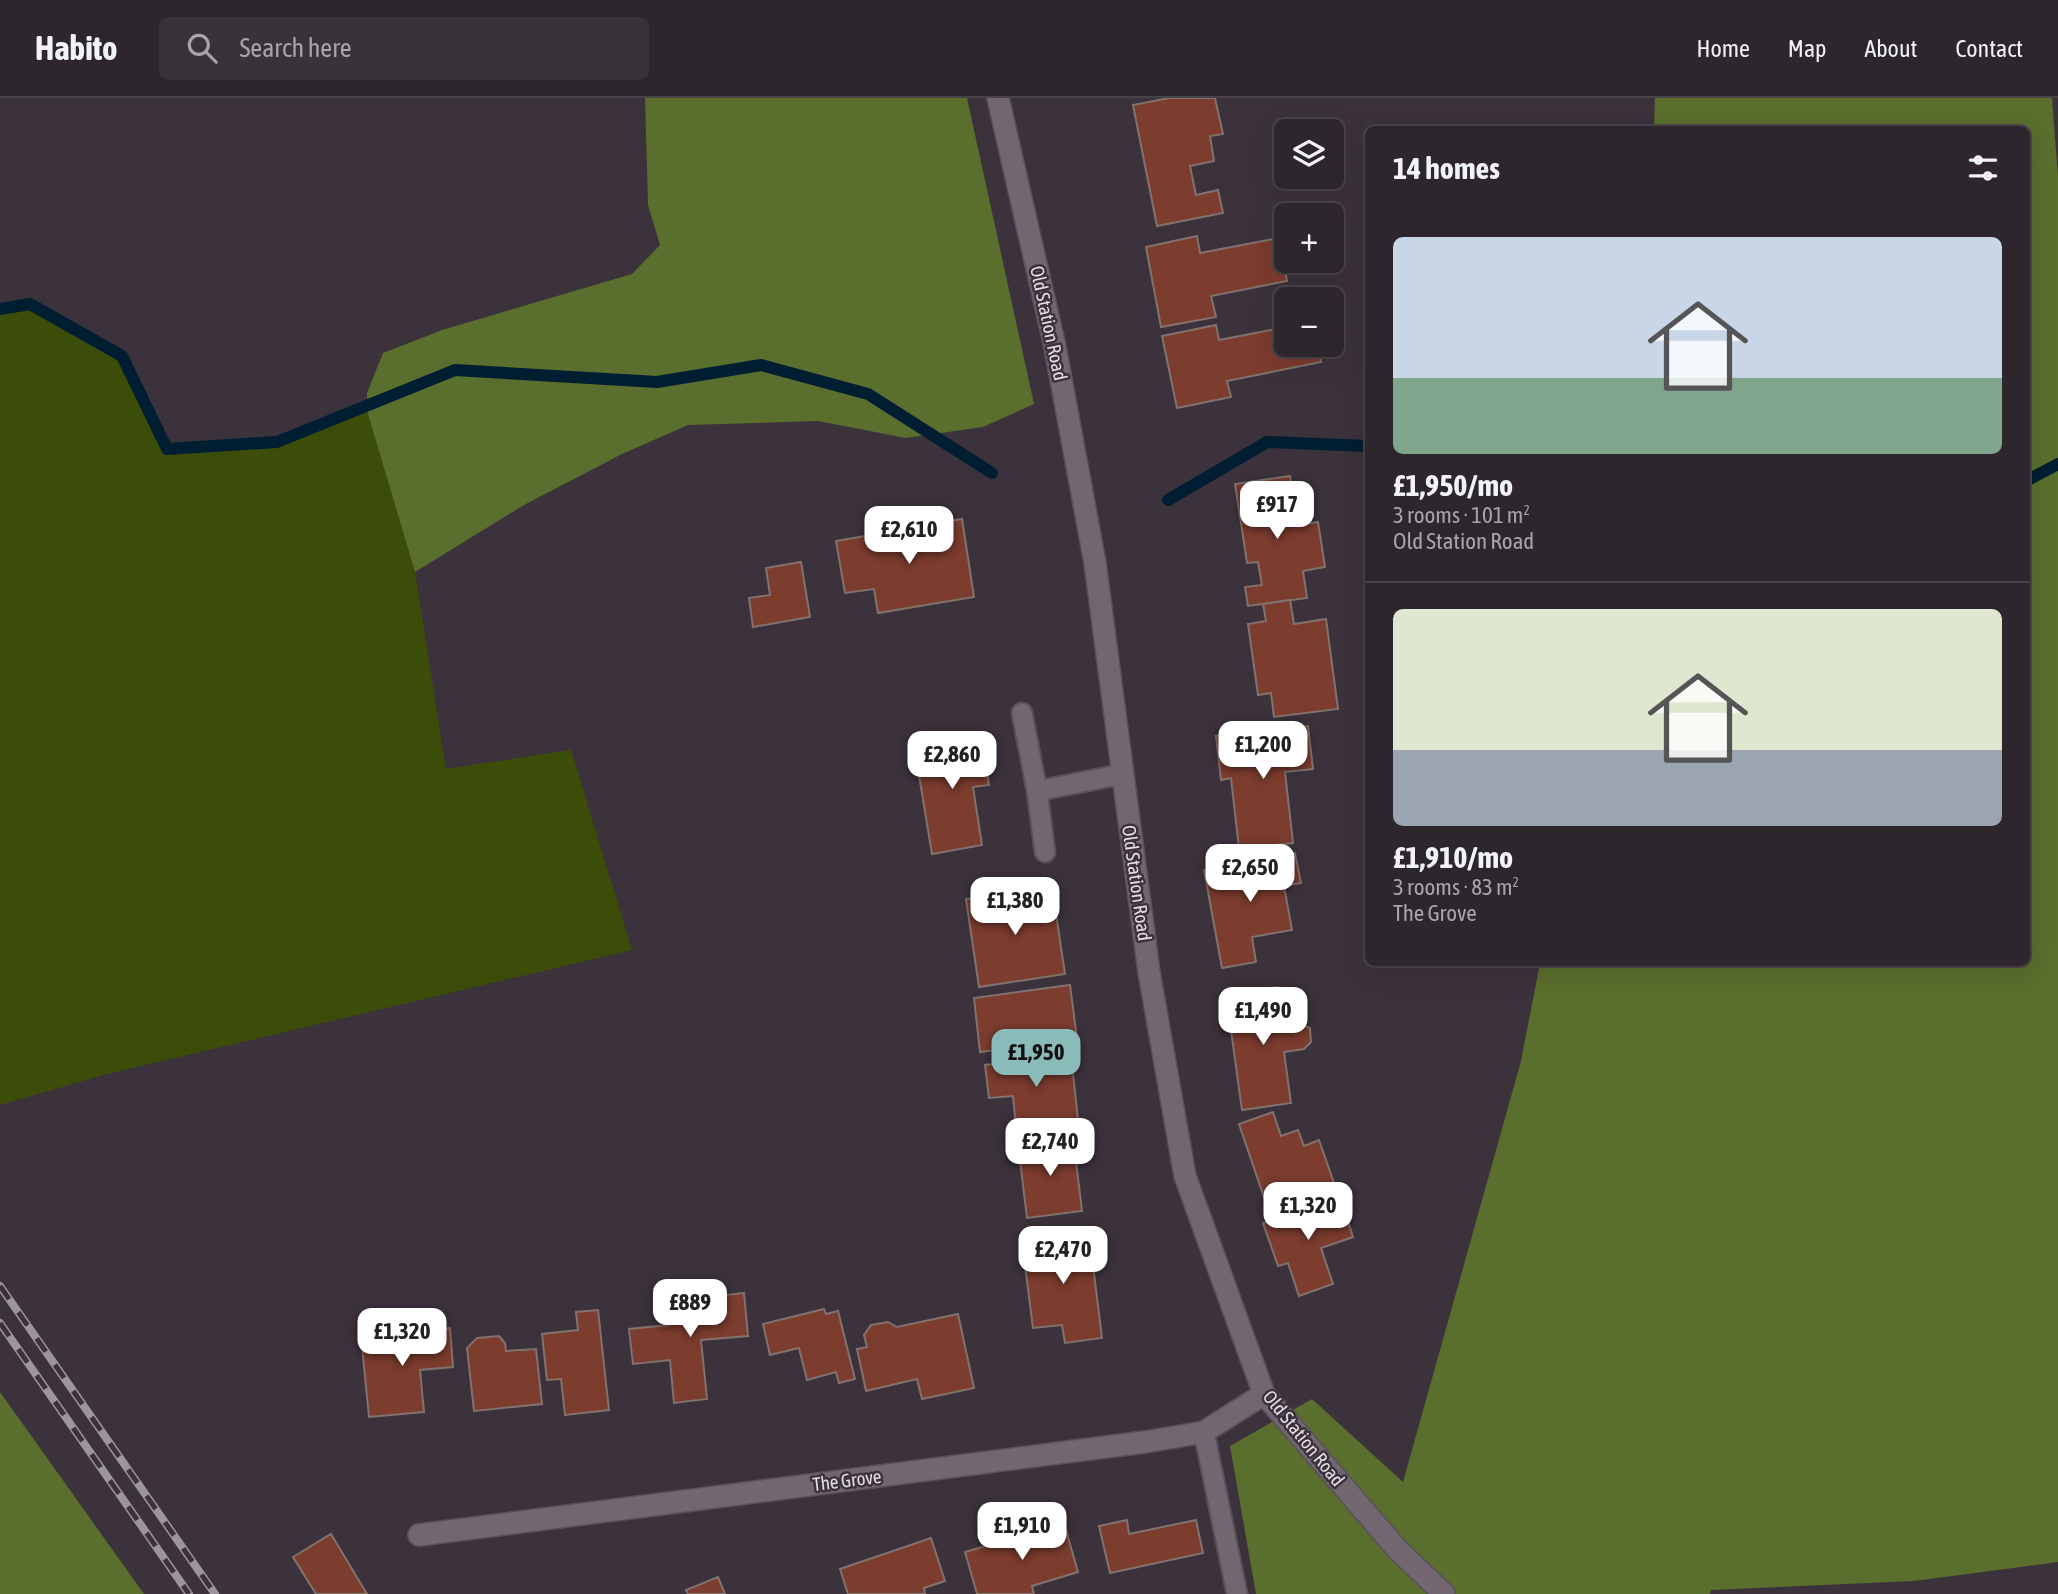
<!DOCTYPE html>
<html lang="en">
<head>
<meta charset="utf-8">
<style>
	body { margin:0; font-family:"Asap Condensed",sans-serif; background:#393239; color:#f1f3f6; height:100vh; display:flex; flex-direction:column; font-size:26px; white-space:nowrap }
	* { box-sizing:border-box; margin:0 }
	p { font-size:23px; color:#a7a5aa }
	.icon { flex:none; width:38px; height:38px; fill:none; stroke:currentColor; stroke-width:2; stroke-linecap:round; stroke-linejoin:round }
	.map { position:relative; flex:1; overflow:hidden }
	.details { position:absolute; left:1365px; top:28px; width:665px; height:840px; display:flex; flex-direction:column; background:#2d262d; border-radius:10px; box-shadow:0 7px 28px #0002,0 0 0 2px #484349 }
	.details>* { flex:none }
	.controls { position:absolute; left:1274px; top:21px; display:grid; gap:14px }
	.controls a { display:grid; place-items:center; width:70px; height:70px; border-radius:10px; background:#2d262d; box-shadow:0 7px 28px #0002,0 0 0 2px #484349; font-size:35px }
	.price { position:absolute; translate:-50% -60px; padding:0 16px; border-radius:14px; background:#fff; color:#222; font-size:23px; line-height:46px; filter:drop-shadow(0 2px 4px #0008) }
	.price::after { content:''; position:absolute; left:50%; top:42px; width:21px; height:16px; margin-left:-10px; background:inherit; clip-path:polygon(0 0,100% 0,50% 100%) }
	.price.selected { background:#8bbbb9; color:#111 }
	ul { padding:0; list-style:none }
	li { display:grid; align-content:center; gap:14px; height:371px; padding:0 28px }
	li+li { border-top:2px solid #484349 }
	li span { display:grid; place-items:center; height:217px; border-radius:10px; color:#555 }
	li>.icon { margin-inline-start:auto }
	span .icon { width:126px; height:126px; fill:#fffc; stroke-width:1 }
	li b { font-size:30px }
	h2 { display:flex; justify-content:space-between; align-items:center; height:84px; padding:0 28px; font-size:30px }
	header { display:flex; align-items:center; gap:42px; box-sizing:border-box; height:98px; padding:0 35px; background:#2d262d; border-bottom:2px solid #484349 }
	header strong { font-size:33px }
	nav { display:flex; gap:38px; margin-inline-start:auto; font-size:24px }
	.search { width:490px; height:63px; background:#393239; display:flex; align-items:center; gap:18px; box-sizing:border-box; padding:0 24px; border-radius:10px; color:#a7a5aa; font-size:26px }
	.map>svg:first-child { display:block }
</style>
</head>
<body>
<header>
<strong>Habito</strong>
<div class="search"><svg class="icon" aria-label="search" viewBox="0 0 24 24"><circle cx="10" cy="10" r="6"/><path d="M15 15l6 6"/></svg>Search here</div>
<nav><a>Home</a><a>Map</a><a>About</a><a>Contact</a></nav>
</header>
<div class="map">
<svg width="2058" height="1496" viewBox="0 0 2058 1496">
	<rect width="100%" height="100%" fill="#3c323c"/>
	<polygon fill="#3b4d08" points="30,206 122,258 167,351 277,344 367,313 415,474 446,671 571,652 632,852 107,976 0,1007 0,211"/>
	<g fill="#5a6e2d">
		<polygon points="645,0 967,0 1034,306 983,329 906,340 818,323 688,327 622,356 524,407 415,474 367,313 367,295 383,255 442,232 632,176 660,147 648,107"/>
		<polygon points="1655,0 2052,0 2058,79 2058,1464 1914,1483 1711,1492 1710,1496 1256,1496 1230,1348 1312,1301 1403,1384 1521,963 1540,865 2026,864 2026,32 1654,31"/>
		<polygon points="0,1294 144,1496 0,1496"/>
	</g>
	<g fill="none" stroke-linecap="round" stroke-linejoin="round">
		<g stroke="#001e32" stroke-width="12">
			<polyline points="0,211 30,206 122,258 167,351 277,344 455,272 657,284 761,267 868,296 992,375"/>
			<polyline points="2026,383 2058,366"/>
			<polyline points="1168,402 1267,344 1368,348"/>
		</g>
	</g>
	<g fill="#7c3c2e" stroke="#82726e" stroke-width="2">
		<polygon points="1169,0 1215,0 1223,36 1210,38 1214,63 1190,68 1196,97 1218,92 1223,115 1157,128 1133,7"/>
		<polygon points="1197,138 1200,155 1279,140 1287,183 1211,198 1216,219 1161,229 1146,149"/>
		<polygon points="1216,227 1219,242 1286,229 1286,247 1318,247 1321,264 1227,283 1231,299 1177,310 1162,238"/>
		<polygon points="1290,378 1297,427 1318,424 1325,469 1303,473 1307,500 1248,508 1245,489 1262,487 1258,464 1247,465 1235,386"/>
		<polygon points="962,421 974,499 878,515 874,491 845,495 836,443"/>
		<polygon points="801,464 810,519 753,529 749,500 770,497 766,470"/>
		<polygon points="1290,502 1294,526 1326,521 1338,611 1274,619 1271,595 1258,597 1248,526 1266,523 1263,506"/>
		<polygon points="1308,628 1313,671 1285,674 1293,745 1239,751 1231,680 1221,682 1216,638"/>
		<polygon points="980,636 989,687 973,689 982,747 932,756 914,647"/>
		<polygon points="1295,755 1301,785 1284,788 1292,832 1252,839 1256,864 1222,870 1204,772"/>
		<polygon points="1052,789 1065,876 979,889 966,801"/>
		<polygon points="1070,887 1077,941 980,954 974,900"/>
		<polygon points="1278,889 1283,926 1299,924 1310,930 1311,944 1304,951 1284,954 1291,1005 1242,1012 1226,896"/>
		<polygon points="1071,957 1078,1022 1016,1029 1013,998 989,1000 985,967"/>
		<polygon points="1273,1014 1281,1038 1298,1032 1304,1048 1319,1042 1335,1088 1268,1111 1239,1026"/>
		<polygon points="1073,1039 1082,1113 1027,1120 1018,1046"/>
		<polygon points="1340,1099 1353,1139 1321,1150 1333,1186 1299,1198 1288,1165 1278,1168 1263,1125"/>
		<polygon points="1089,1135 1102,1240 1065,1245 1062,1227 1033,1230 1022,1144"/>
		<polygon points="744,1195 748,1238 701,1242 707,1301 674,1305 670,1262 633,1266 629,1231 668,1227 666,1203"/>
		<polygon points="824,1211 826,1216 838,1213 855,1281 839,1285 836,1274 807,1282 799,1250 770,1257 763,1226"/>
		<polygon points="598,1212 609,1312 565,1317 561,1281 547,1282 542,1236 578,1232 576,1214"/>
		<polygon points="958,1216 974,1290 922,1301 917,1281 866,1293 857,1251 867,1249 864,1237 871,1227 888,1224 897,1229"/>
		<polygon points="450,1230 453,1269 420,1272 424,1314 369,1319 361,1238"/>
		<polygon points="499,1238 505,1245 506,1253 536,1251 542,1306 474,1313 467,1250 477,1240"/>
		<polygon points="1127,1422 1129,1436 1196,1422 1203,1455 1110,1475 1099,1428"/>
		<polygon points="1064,1425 1078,1474 1032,1488 1034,1496 977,1496 965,1454"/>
		<polygon points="331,1436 367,1496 316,1496 293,1459"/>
		<polygon points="931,1440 945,1483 924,1490 925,1496 848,1496 840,1471"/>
		<polygon points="718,1479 725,1496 688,1496 686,1492"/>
	</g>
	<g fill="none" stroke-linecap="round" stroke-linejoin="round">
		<defs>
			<g id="lane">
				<polyline points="1022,615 1037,693 1123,676"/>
				<polyline points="1037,693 1045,754"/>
				<polyline points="1204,1334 1237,1496"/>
			</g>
			<g id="street">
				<polyline points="998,0 1055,249 1095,465 1149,874 1185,1078 1264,1296 1397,1451 1444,1496"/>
				<polyline points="419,1437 1145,1344 1204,1334 1264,1296"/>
			</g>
		</defs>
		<use href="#lane" stroke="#595159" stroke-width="23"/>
		<use href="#street" stroke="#595159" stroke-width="24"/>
		<use href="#lane" stroke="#726771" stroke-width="19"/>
		<use href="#street" stroke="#726771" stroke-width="21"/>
		<defs>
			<g id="rail">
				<polyline points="0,1188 215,1496"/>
				<polyline points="0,1225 189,1496"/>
			</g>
		</defs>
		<use href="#rail" stroke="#9d959d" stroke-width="8"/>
		<use href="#rail" stroke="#3c323c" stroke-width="5" stroke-dasharray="16" stroke-linecap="butt"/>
	</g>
	<g text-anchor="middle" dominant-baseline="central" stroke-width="5" stroke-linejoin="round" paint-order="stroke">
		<g font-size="19" fill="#e5dfe5" stroke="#3c323c">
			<text transform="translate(1049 225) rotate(78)">Old Station Road</text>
			<text transform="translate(1137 785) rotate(82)">Old Station Road</text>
			<text transform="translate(1304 1340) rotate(51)">Old Station Road</text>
			<text transform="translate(847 1382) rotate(-7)">The Grove</text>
		</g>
	</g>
</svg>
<div class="controls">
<a><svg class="icon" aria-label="layers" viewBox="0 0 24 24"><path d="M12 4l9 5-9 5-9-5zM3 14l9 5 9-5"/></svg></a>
<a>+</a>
<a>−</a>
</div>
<b class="price" style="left:1277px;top:443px">£917</b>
<b class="price" style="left:909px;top:468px">£2,610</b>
<b class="price" style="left:1263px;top:683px">£1,200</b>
<b class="price" style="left:952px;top:693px">£2,860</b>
<b class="price" style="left:1250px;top:806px">£2,650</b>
<b class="price" style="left:1015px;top:839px">£1,380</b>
<b class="price" style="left:1263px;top:949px">£1,490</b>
<b class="price selected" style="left:1036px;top:991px">£1,950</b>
<b class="price" style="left:1050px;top:1080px">£2,740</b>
<b class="price" style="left:1308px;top:1144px">£1,320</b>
<b class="price" style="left:1063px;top:1188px">£2,470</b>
<b class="price" style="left:690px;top:1241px">£889</b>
<b class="price" style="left:402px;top:1270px">£1,320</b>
<b class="price" style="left:1022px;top:1464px">£1,910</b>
<section class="details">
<h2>14 homes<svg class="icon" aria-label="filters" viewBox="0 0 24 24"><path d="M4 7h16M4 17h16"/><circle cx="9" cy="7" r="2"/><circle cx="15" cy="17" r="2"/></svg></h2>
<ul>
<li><span style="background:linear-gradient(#c9d6e8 65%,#7fa58c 0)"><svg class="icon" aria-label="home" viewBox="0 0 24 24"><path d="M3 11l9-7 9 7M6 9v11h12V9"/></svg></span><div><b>£1,950/mo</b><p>3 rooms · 101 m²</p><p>Old Station Road</p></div></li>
<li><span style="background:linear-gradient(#dfe7d0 65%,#9aa5b1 0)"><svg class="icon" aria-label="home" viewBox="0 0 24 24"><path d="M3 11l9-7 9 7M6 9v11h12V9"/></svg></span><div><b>£1,910/mo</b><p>3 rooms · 83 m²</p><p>The Grove</p></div></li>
</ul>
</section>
</div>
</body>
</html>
